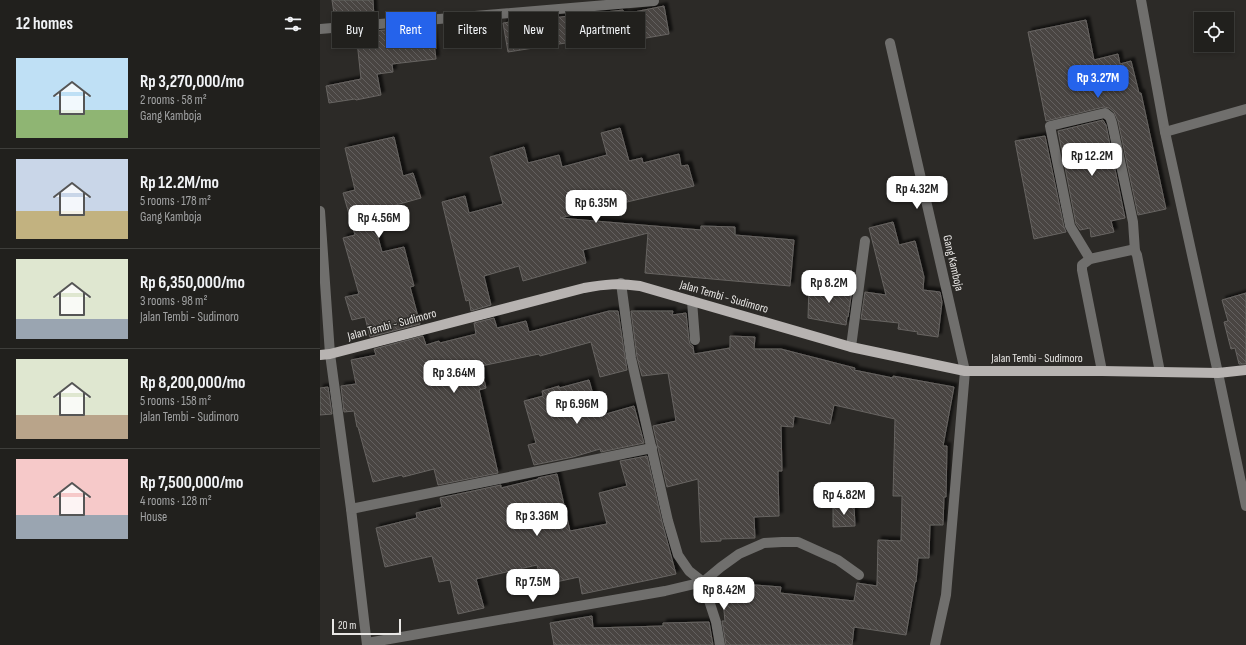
<!DOCTYPE html>
<html lang="en">
<head>
<meta charset="utf-8">
<style>
	body { margin:0; font-family:"Sofia Sans Condensed",sans-serif; background:#2d2d2a; color:#f1f3f6; height:100vh; display:flex; flex-direction:column; font-size:15px; white-space:nowrap }
	* { box-sizing:border-box; margin:0 }
	p { font-size:13px; color:#a2a3a4 }
	.icon { flex:none; width:22px; height:22px; fill:none; stroke:currentColor; stroke-width:2; stroke-linecap:round; stroke-linejoin:round }
	.map { position:relative; flex:1; overflow:hidden }
	.side { display:flex; flex-direction:column; background:#21201d; width:320px }
	.side>* { flex:none }
	.guide { position:absolute; left:12px; top:12px; width:380px; height:36px; display:flex; gap:8px }
	.tools { position:absolute; left:874px; top:12px; display:grid; gap:8px }
	.tools a { display:grid; place-items:center; width:40px; height:40px; border-radius:0px; background:#21201d; box-shadow:0 2px 6px #0003,0 0 0 1px #3e3e3b; font-size:20px }
	.scale { position:absolute; left:12px; bottom:10px; width:69px; box-sizing:border-box; padding-left:4px; border:2px solid #e9e7e5; border-top:0; font-size:11px; line-height:14px; white-space:nowrap; color:#e9e7e5; -webkit-text-stroke:3px #2c2a27; paint-order:stroke }
	.price { position:absolute; translate:-50% -34px; padding:0 9px; border-radius:8px; background:#fff; color:#222; font-size:13px; line-height:26px; filter:drop-shadow(0 1px 2px #0008) }
	.price::after { content:''; position:absolute; left:50%; top:24px; width:12px; height:9px; margin-left:-6px; background:inherit; clip-path:polygon(0 0,100% 0,50% 100%) }
	.price.current { background:#2563eb; color:#fff }
	ul { padding:0; list-style:none }
	li { display:flex; align-items:center; gap:12px; height:100px; padding:0 16px }
	li+li { border-top:1px solid #3e3e3b }
	li span { display:grid; place-items:center; flex:none; width:112px; height:80px; border-radius:0px; color:#555 }
	li>.icon { margin-inline-start:auto }
	span .icon { width:48px; height:48px; fill:#fffc; stroke-width:1 }
	li b { font-size:17px }
	h2 { display:flex; justify-content:space-between; align-items:center; height:48px; padding:0 16px; font-size:17px }
	.tag { padding:0 14px; border-radius:0px; background:#21201d; box-shadow:0 2px 6px #0003,0 0 0 1px #3e3e3b; font-size:14px; line-height:36px }
	.tag.current { background:#2563eb; color:#fff }
	main { display:flex; flex:1; min-height:0 }
	.map>svg:first-child { display:block }
</style>
</head>
<body>
<main>
<section class="side">
<h2>12 homes<svg class="icon" aria-label="filters" viewBox="0 0 24 24"><path d="M4 7h16M4 17h16"/><circle cx="9" cy="7" r="2"/><circle cx="15" cy="17" r="2"/></svg></h2>
<ul>
<li><span style="background:linear-gradient(#bfe0f5 65%,#8fb573 0)"><svg class="icon" aria-label="home" viewBox="0 0 24 24"><path d="M3 11l9-7 9 7M6 9v11h12V9"/></svg></span><div><b>Rp 3,270,000/mo</b><p>2 rooms · 58 m²</p><p>Gang Kamboja</p></div></li>
<li><span style="background:linear-gradient(#c9d6e8 65%,#c2b280 0)"><svg class="icon" aria-label="home" viewBox="0 0 24 24"><path d="M3 11l9-7 9 7M6 9v11h12V9"/></svg></span><div><b>Rp 12.2M/mo</b><p>5 rooms · 178 m²</p><p>Gang Kamboja</p></div></li>
<li><span style="background:linear-gradient(#dfe7d0 75%,#9aa5b1 0)"><svg class="icon" aria-label="home" viewBox="0 0 24 24"><path d="M3 11l9-7 9 7M6 9v11h12V9"/></svg></span><div><b>Rp 6,350,000/mo</b><p>3 rooms · 98 m²</p><p>Jalan Tembi - Sudimoro</p></div></li>
<li><span style="background:linear-gradient(#dfe7d0 70%,#b9a48a 0)"><svg class="icon" aria-label="home" viewBox="0 0 24 24"><path d="M3 11l9-7 9 7M6 9v11h12V9"/></svg></span><div><b>Rp 8,200,000/mo</b><p>5 rooms · 158 m²</p><p>Jalan Tembi - Sudimoro</p></div></li>
<li><span style="background:linear-gradient(#f6c9c9 70%,#9aa5b1 0)"><svg class="icon" aria-label="home" viewBox="0 0 24 24"><path d="M3 11l9-7 9 7M6 9v11h12V9"/></svg></span><div><b>Rp 7,500,000/mo</b><p>4 rooms · 128 m²</p><p>House</p></div></li>
</ul>
</section>
<div class="map">
<svg width="926" height="645" viewBox="0 0 926 645">
	<defs>
		<pattern id="building-back-hatch" width="6" height="6" patternUnits="userSpaceOnUse"><rect width="6" height="6" fill="#494543"/><path d="M-1 5l2 2M0 0l6 6M5-1l2 2" fill="none" stroke="#63605e"/></pattern>
		<filter id="shadow"><feDropShadow dx="3.5" dy="-3.5" stdDeviation="1" flood-color="#0009"/></filter>
	</defs>
	<rect width="100%" height="100%" fill="#2c2a27"/>
	<g fill="url(#building-back-hatch)" stroke="#676461" filter="url(#shadow)">
		<polygon points="12,0 53,0 54,18 15,21"/>
		<polygon points="344,6 349,34 309,41 309,38 253,47 252,42 188,52 183,23 218,18 219,20 270,13 277,12 277,13 303,10 304,14"/>
		<polygon points="766,20 774,60 798,54 800,64 811,61 819,93 821,93 846,209 818,215 798,121 794,112 789,108 784,107 726,121 708,32"/>
		<polygon points="112,28 116,59 72,64 73,72 57,74 61,95 36,100 35,99 9,103 6,86 41,79 36,32 81,29 81,31"/>
		<polygon points="783,120 786,125 805,218 791,221 794,232 771,237 770,228 760,230 756,224 738,131"/>
		<polygon points="300,128 309,161 322,158 323,163 359,154 361,166 368,165 374,186 240,218 381,230 381,226 415,227 415,235 474,240 470,286 325,273 328,233 263,250 266,263 203,281 199,266 164,276 171,305 151,311 149,300 146,301 122,202 145,196 149,213 183,204 170,157 204,147 208,163 239,155 242,167 287,155 281,133"/>
		<polygon points="725,136 744,227 746,232 714,239 695,141"/>
		<polygon points="74,137 83,176 93,173 101,198 51,212 62,252 84,247 94,286 90,287 100,324 50,337 45,317 32,320 25,297 39,294 23,238 35,235 23,193 35,190 25,148"/>
		<polygon points="573,222 579,245 595,241 604,277 603,290 620,292 622,302 618,337 597,334 598,332 578,329 579,323 541,319 545,292 566,295 549,228"/>
		<polygon points="489,284 532,290 528,317 527,317 526,325 488,318"/>
		<polygon points="926,293 926,364 919,364 915,348 911,349 904,322 908,321 902,300"/>
		<polygon points="289,311 298,311 307,370 280,377 271,342 220,356 219,354 161,366 166,388 159,390 178,473 118,485 114,469 83,477 82,475 53,482 38,427 37,427 34,411 24,412 21,386 36,384 31,360 56,355 54,349 103,336 106,345 119,341 120,343 156,334 154,323 174,318 177,328 206,321 209,332"/>
		<polygon points="311,311 353,311 352,315 366,313 369,340 370,344 373,346 374,354 410,348 410,336 435,337 434,349 461,349 535,368 534,370 573,378 573,376 634,387 623,446 627,446 626,497 624,497 623,525 610,525 609,558 598,558 596,582 595,582 586,635 534,627 532,645 406,645 402,621 405,621 402,592 414,591 414,586 435,585 461,587 460,593 534,601 537,583 557,586 558,540 581,541 582,496 573,496 575,419 514,405 510,424 474,416 473,427 461,426 462,471 458,471 459,516 434,517 435,538 401,539 401,541 381,542 378,479 347,487 333,426 356,421 348,373 322,376 317,357"/>
		<polygon points="269,380 279,416 314,406 324,443 281,452 280,449 253,457 214,465 208,445 216,443 204,401 223,396 222,391 239,386 239,388"/>
		<polygon points="8,387 12,414 0,415 0,388"/>
		<polygon points="327,456 342,522 356,574 329,580 262,594 259,577 222,585 217,565 156,579 164,608 138,614 130,580 119,582 112,556 65,567 56,528 97,518 96,513 122,507 120,498 181,485 181,488 218,479 218,478 237,474 250,531 287,524 279,493 307,486 300,461"/>
		<polygon points="513,505 534,505 535,526 513,527"/>
		<polygon points="272,616 273,628 343,626 343,623 389,622 393,645 234,645 230,623"/>
	</g>
	<g fill="none" stroke-linecap="round" stroke-linejoin="round">
		<g stroke="#706f6d" stroke-width="10">
			<polyline points="821,0 845,132 898,373 926,506"/>
			<polyline points="0,29 334,1"/>
			<polyline points="570,43 645,371 626,595 615,645"/>
			<polyline points="845,132 926,109"/>
			<polyline points="0,211 10,354 31,509 47,645"/>
			<polyline points="770,259 750,226 730,126 785,113 790,117 792,123 813,222 815,251"/>
			<polyline points="301,283 311,358 348,521 358,555 369,571 383,582 396,622 400,645"/>
			<polyline points="372,301 375,340"/>
			<polyline points="531,347 545,241"/>
			<polyline points="782,371 762,270 762,265 770,259 811,250 815,251 817,255 840,372"/>
			<polyline points="31,509 332,448"/>
			<polyline points="47,643 345,591 383,582 401,567 419,554 444,543 462,542 478,542 518,560 539,575"/>
		</g>
		<path stroke="#b7b3b1" stroke-width="10" d="M0,355L10,354L264,288C286,284 298,283 320,286L531,347L645,371H782L898,373L926,370"/>
	</g>
	<g text-anchor="middle" dominant-baseline="central" stroke-width="3" stroke-linejoin="round" paint-order="stroke">
		<g font-size="12" fill="#e9e7e5" stroke="#2c2a27">
			<text transform="translate(633 263) rotate(77)">Gang Kamboja</text>
			<text transform="translate(404 297) rotate(16)">Jalan Tembi - Sudimoro</text>
			<text transform="translate(72 325) rotate(-15)">Jalan Tembi - Sudimoro</text>
			<text x="717" y="358">Jalan Tembi - Sudimoro</text>
		</g>
	</g>
</svg>
<div class="tools">
<a><svg class="icon" aria-label="locate" viewBox="0 0 24 24"><circle cx="12" cy="12" r="6"/><path d="M12 2v4M12 18v4M2 12h4M18 12h4"/></svg></a>
</div>
<div class="scale">20 m</div>
<b class="price current" style="left:778px;top:99px">Rp 3.27M</b>
<b class="price" style="left:772px;top:177px">Rp 12.2M</b>
<b class="price" style="left:597px;top:210px">Rp 4.32M</b>
<b class="price" style="left:276px;top:224px">Rp 6.35M</b>
<b class="price" style="left:59px;top:239px">Rp 4.56M</b>
<b class="price" style="left:509px;top:304px">Rp 8.2M</b>
<b class="price" style="left:134px;top:394px">Rp 3.64M</b>
<b class="price" style="left:257px;top:425px">Rp 6.96M</b>
<b class="price" style="left:524px;top:516px">Rp 4.82M</b>
<b class="price" style="left:217px;top:537px">Rp 3.36M</b>
<b class="price" style="left:213px;top:603px">Rp 7.5M</b>
<b class="price" style="left:404px;top:611px">Rp 8.42M</b>
<div class="guide">
<a class="tag">Buy</a>
<a class="tag current">Rent</a>
<a class="tag">Filters</a>
<a class="tag">New</a>
<a class="tag">Apartment</a>
</div>
</div>
</main>
</body>
</html>
